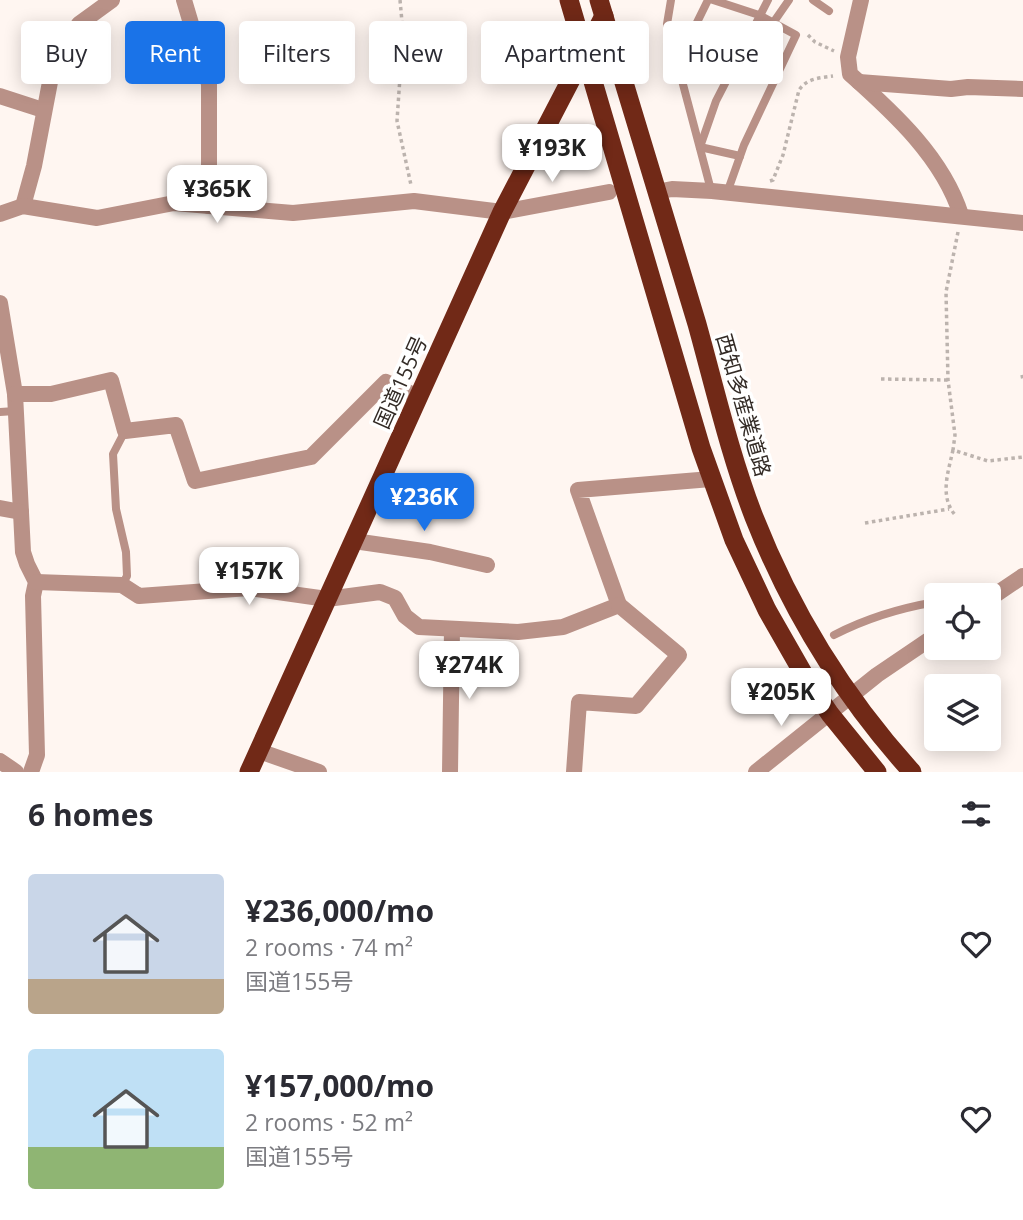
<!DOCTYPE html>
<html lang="en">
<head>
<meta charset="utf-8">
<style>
	body { margin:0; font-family:"Open Sans","Noto Sans JP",sans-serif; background:#f7f7f7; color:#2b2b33; height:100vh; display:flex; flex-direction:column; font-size:26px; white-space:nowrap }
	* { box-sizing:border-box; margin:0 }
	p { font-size:23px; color:#7c7c81 }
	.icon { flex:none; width:38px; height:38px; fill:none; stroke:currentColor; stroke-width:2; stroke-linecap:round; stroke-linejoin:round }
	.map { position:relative; height:772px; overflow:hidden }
	.drawer { display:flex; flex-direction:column; background:#fff; flex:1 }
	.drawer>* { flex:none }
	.banner { position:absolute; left:21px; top:21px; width:982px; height:63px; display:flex; gap:14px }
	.buttons { position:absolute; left:924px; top:583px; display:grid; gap:14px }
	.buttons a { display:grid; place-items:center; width:77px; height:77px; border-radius:7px; background:#fff; box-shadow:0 4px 18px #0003; font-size:35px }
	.price { position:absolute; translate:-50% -60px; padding:0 16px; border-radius:14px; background:#fff; color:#222; font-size:23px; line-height:46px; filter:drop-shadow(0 2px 4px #0008) }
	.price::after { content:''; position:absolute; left:50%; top:42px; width:21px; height:16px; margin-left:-10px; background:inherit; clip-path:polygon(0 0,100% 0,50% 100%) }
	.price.selected { background:#1a73e8; color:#fff }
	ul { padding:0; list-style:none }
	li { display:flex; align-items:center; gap:21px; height:175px; padding:0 28px }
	li span { display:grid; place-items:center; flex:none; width:196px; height:140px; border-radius:7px; color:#555 }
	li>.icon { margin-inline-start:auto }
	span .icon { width:84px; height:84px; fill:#fffc; stroke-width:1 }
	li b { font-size:30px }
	h2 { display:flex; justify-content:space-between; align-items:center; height:84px; padding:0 28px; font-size:30px }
	.tag { padding:0 24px; border-radius:7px; background:#fff; box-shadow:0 4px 18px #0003; font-size:24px; line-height:63px }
	.tag.selected { background:#1a73e8; color:#fff }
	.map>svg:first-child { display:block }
</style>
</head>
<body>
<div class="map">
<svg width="1023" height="772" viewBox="0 0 1023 772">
	<rect width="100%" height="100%" fill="#fff6f1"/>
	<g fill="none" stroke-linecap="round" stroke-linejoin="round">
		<g stroke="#bcb3ae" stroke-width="3.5" stroke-dasharray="3.5 3.5" stroke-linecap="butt">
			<polyline points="400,0 403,33 397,121 411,185"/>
			<polyline points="808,35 815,42 834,51"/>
			<path d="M770,181L773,180L783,155L799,90C807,78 820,78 833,76"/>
			<polyline points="958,232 946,292 948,380 955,435 953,450 988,461 1023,457"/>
			<polyline points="1022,375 1023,380"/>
			<polyline points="881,379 948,380"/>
			<path d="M953,450C948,473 939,497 956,516"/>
			<polyline points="865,523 949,509"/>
		</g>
		<g stroke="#b99187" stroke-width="8">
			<polyline points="671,0 667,24 711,190"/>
			<polyline points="713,0 759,15 796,35 744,145 727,193"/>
			<polyline points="813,0 829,11"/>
			<polyline points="773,23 789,0"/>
			<polyline points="677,63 708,0"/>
			<polyline points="740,156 700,147 716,101 768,0"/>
			<polyline points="0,412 15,411"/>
			<polyline points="122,585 127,576 126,552 116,509 113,454 125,431"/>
			<path d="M834,635C867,618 900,608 936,602"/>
		</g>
		<g stroke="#b99187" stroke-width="16">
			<polyline points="184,0 209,84 209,206"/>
			<path d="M861,0L848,57L850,74C894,113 943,158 961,215"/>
			<polyline points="859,82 951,89 968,87 1023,89"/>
			<polyline points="0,96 43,110"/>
			<polyline points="656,192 672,189 712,191 1023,223"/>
			<polyline points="23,206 34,166 54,61 79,24 112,0"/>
			<polyline points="0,214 23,206 97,218 174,203 293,213 414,201 502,212 609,192"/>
			<polyline points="0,303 15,394 23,552 27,564 36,582 33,596 37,755 31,772"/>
			<polyline points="15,394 51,394 111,380 125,431 176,425 195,481 311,457 386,382 418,397"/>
			<polyline points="0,508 21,512"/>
			<polyline points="354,541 430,552 487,565"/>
			<polyline points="36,582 122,585 139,596 249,588 327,599 380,592 395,598 405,616 419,627 518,632 563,627 619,605 578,490 711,479"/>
			<polyline points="989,599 1023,576"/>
			<polyline points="259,751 319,772"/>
			<polyline points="0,761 16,772"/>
			<polyline points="450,772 452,629"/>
			<polyline points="574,772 579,702 636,706 679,655 619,605"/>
			<polyline points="756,772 877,675 936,635"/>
		</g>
		<g stroke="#712917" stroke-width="19">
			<polyline points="569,0 701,448 734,540 767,610 807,680 830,714 877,772"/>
			<path d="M599,0C631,108 665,216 697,324C715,389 730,455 754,517C791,611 844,697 912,772"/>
			<polyline points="249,772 502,212 604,16"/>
		</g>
	</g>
	<g text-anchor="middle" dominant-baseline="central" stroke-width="7" stroke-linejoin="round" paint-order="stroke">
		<g font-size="21" fill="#332b26" stroke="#fff">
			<text transform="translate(400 382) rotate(-66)">国道155号</text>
			<text transform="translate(744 405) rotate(74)">西知多産業道路</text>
		</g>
	</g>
</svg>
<div class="buttons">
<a><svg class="icon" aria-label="locate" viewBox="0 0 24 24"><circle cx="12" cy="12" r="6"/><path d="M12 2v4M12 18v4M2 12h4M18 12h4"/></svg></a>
<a><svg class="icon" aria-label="layers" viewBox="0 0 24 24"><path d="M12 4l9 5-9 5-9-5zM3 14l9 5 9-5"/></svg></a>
</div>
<b class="price" style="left:552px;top:184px">¥193K</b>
<b class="price" style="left:217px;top:225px">¥365K</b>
<b class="price selected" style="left:424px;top:533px">¥236K</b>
<b class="price" style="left:249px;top:607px">¥157K</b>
<b class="price" style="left:469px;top:701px">¥274K</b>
<b class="price" style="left:781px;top:728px">¥205K</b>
<div class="banner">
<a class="tag">Buy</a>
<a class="tag selected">Rent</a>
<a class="tag">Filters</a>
<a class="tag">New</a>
<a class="tag">Apartment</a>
<a class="tag">House</a>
</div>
</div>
<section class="drawer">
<h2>6 homes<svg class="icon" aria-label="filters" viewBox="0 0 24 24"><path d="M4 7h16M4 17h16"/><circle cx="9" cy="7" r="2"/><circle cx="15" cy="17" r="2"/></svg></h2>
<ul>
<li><span style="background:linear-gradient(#c9d6e8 75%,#b9a48a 0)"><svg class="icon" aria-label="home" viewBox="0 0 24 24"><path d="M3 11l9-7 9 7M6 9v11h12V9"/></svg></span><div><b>¥236,000/mo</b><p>2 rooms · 74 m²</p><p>国道155号</p></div><svg class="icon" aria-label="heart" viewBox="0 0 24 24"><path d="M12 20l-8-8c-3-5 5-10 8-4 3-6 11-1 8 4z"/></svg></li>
<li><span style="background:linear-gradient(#bfe0f5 70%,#8fb573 0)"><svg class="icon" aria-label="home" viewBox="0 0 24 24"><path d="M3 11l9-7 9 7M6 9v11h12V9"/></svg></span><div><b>¥157,000/mo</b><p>2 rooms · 52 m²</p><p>国道155号</p></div><svg class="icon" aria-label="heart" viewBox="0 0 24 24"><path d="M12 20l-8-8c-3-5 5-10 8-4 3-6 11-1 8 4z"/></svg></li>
</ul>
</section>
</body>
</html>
